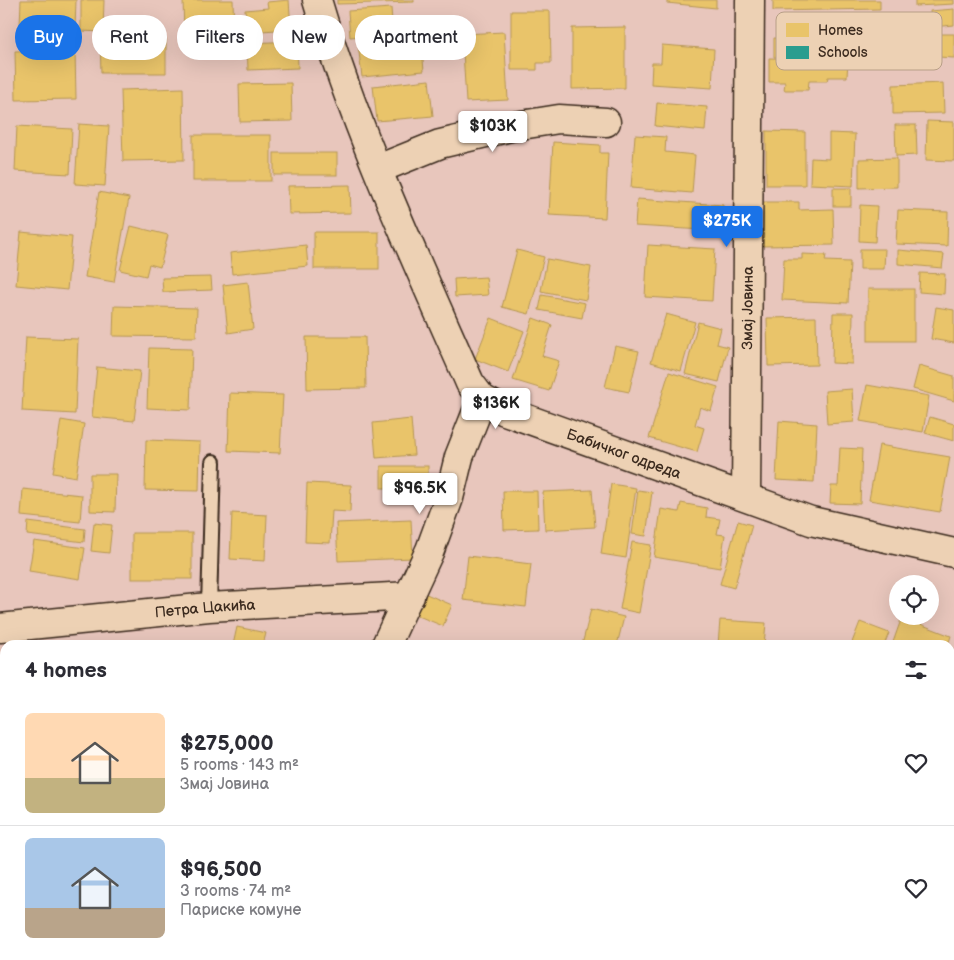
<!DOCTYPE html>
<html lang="en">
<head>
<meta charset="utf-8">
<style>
	body { margin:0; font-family:"Balsamiq Sans",sans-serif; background:#f7f7f7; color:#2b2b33; height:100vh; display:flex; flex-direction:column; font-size:19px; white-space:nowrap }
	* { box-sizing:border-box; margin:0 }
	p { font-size:16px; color:#7c7c81 }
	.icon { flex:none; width:28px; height:28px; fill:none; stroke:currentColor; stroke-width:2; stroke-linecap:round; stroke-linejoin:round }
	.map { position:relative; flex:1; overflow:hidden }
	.side { position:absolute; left:0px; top:640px; width:955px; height:320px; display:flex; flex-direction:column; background:#fff; border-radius:15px 15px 0 0; box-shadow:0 5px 20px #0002 }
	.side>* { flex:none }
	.hud { position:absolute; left:15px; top:15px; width:500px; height:45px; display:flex; gap:10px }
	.fabs { position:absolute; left:889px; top:575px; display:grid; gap:10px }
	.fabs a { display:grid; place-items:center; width:50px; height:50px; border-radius:50%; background:#fff; box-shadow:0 5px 20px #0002; font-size:25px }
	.price { position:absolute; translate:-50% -42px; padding:0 11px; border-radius:5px; background:#fff; color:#222; font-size:16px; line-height:32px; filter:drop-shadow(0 1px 2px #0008) }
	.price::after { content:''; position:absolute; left:50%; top:30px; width:15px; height:11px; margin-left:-8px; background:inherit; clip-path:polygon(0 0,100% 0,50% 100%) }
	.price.active { background:#1a73e8; color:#fff }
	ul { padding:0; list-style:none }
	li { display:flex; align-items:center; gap:15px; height:125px; padding:0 25px }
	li+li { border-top:1px solid #e1e1e2 }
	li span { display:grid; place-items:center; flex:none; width:140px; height:100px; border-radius:8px; color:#555 }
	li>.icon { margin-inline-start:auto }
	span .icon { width:60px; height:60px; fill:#fffc; stroke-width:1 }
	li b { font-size:21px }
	h2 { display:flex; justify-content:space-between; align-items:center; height:60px; padding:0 25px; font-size:21px }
	.tag { padding:0 18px; border-radius:22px; background:#fff; box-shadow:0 5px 20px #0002; font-size:18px; line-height:45px }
	.tag.active { background:#1a73e8; color:#fff }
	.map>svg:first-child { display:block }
</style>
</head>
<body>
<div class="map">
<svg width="954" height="960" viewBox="0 0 954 960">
	<rect width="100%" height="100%" fill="#e8c6bc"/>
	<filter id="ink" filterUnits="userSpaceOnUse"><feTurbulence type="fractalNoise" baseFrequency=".02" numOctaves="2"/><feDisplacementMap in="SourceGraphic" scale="10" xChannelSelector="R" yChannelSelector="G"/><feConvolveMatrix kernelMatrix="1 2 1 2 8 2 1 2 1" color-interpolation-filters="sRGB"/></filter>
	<g filter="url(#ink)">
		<polygon fill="#e5bfc2" points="496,955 898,955 896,960 494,960"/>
		<polygon fill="#bcdb93" stroke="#7c8258" points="950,884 954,885 954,960 896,960 898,955 950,955"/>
		<g fill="#e9c46a" stroke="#b59653">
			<polygon points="21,0 76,0 75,29 20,27"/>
			<polygon points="81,0 104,0 103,32 81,31"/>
			<polygon points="183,0 233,0 234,33 184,34"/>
			<polygon points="289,0 291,29 247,32 245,10 268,8 267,2"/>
			<polygon points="337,0 414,0 414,2 337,4"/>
			<polygon points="667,0 716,0 716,8 667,3"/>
			<polygon points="773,0 880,0 880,9 773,11"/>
			<polygon points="915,0 954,0 954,4 915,6"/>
			<polygon points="391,8 393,34 350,37 348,11"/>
			<polygon points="954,9 954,25 931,27 930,11"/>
			<polygon points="511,11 550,11 551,63 537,63 537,70 511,70"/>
			<polygon points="625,27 625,88 572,89 572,28"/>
			<polygon points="504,32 508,100 466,102 462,34"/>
			<polygon points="939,34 954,34 954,58 938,57"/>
			<polygon points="421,37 424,71 362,77 358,44"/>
			<polygon points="100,38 166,38 166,73 101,73"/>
			<polygon points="774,38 824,38 824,45 845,45 845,57 774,57"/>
			<polygon points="297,41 298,68 248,70 247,43"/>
			<polygon points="662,45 714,49 712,88 651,84 652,63 661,63"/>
			<polygon points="75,50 76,99 16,100 15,51"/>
			<polygon points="769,58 848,60 847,77 828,77 827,81 809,81 808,90 784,90 785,82 769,82"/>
			<polygon points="429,80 433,116 377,121 373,86"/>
			<polygon points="291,83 292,121 240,122 239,84"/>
			<polygon points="943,83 944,113 893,114 893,85"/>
			<polygon points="183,88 184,160 123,161 121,90"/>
			<polygon points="657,103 707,107 705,131 655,126"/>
			<polygon points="927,121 954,122 954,161 926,160"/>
			<polygon points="79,124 109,126 105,186 75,184"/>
			<polygon points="895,125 916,125 917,155 896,156"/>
			<polygon points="17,126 72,129 70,174 15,171"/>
			<polygon points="766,131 805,132 805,185 766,185"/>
			<polygon points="829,133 855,134 853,186 810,184 811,158 829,159"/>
			<rect x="193" y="135" width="78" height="46"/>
			<polygon points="635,135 666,137 665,152 695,155 692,193 631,188"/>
			<polygon points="553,142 600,145 600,153 608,153 605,218 549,215"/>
			<rect x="274" y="153" width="63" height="22"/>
			<polygon points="897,158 897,187 859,188 859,159"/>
			<polygon points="350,185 351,213 289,214 288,186"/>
			<rect x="833" y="188" width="18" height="18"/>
			<polygon points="99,192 129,198 114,282 85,277"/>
			<polygon points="637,199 723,205 721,231 635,226"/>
			<polygon points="761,202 799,202 799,210 833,209 834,245 762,246"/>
			<polygon points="860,205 877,206 875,242 859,241"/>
			<polygon points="898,210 948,212 947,246 896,244"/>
			<polygon points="131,226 168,235 160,267 149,264 146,276 120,270"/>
			<polygon points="21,232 72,237 67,290 16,285"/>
			<rect x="314" y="232" width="65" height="37"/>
			<polygon points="306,245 308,266 232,274 230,253"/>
			<polygon points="648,245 715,249 712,301 645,297"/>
			<polygon points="860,249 885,249 884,269 860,269"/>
			<polygon points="517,250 544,257 529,314 502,307"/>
			<polygon points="898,250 944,254 942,268 898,264"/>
			<polygon points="802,254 826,255 825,261 850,262 848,303 782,300 784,259 802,259"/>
			<polygon points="547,259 591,267 586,300 541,291"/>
			<polygon points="920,273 945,274 944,294 919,292"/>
			<polygon points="211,277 212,290 163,292 162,278"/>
			<polygon points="486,277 488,295 455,297 454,279"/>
			<polygon points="248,282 253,329 228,333 223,285"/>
			<rect x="868" y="289" width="46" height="52"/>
			<polygon points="542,295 585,303 582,318 539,310"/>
			<polygon points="114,306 197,308 196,337 113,336"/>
			<polygon points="936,307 954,310 954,343 931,339"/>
			<polygon points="833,313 853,313 852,364 832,363"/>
			<polygon points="666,314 695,322 681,371 651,362"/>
			<polygon points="816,317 817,365 768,366 767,318"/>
			<polygon points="491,318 524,331 508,372 475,359"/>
			<polygon points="533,318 552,325 542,356 559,361 549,391 513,380"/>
			<polygon points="698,322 721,328 717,344 728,347 719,382 685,374"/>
			<polygon points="26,337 78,339 75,414 22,411"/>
			<polygon points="306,337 365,337 366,388 307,389"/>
			<polygon points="615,346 639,351 629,392 605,387"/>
			<polygon points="149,348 192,349 190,410 147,408"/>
			<polygon points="919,366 954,376 954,401 913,389"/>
			<polygon points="97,367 140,371 134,421 92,417"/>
			<polygon points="669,372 718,387 711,411 700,407 695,425 704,428 697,452 649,438"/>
			<polygon points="867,385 929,396 923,432 860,421"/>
			<polygon points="852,389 854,422 827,424 825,391"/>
			<polygon points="230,393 283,395 280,453 228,451"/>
			<polygon points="930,417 954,424 954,441 925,433"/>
			<polygon points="411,419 414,455 376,458 373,423"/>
			<polygon points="61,420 84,424 76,477 53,473"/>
			<polygon points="779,421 817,424 814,482 776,480"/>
			<polygon points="146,440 200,442 199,491 145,490"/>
			<polygon points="879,445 950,457 940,512 869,500"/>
			<polygon points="840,448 862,449 860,504 830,503 831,486 838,486"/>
			<rect x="381" y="466" width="47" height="22"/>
			<polygon points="90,474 116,474 115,512 90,511"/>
			<polygon points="307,483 351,485 350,512 332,511 330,543 305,542"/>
			<polygon points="611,484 636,488 626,558 601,554"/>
			<polygon points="23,489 82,495 80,522 21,516"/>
			<polygon points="592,490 595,527 545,530 543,492"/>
			<polygon points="638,490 652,492 646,536 632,534"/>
			<polygon points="503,491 537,491 538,529 504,530"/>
			<polygon points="681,503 707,508 706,517 720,519 717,534 725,535 720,568 654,557 661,509 679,512"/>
			<polygon points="232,513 267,515 265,561 230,559"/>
			<polygon points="411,520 413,558 338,561 336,523"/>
			<polygon points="738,521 752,525 734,588 720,584"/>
			<polygon points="28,522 85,529 84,542 27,535"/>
			<polygon points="94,523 112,525 109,553 91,551"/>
			<rect x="132" y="533" width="60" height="46"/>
			<polygon points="34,541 85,548 80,579 29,571"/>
			<polygon points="632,542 651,545 639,613 620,609"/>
			<polygon points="468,556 531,564 526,607 463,600"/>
			<polygon points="424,593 452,605 443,626 416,615"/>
			<polygon points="591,609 624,617 617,645 582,645"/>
			<polygon points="902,617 951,636 948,645 892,645"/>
			<polygon points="720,620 766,623 764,645 718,645"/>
			<polygon points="860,622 889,633 884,645 851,645"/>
			<polygon points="237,627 266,633 263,645 233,645"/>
			<polygon points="96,955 121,955 136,960 94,960"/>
			<polygon points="248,955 294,955 290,960 244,960"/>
			<polygon points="335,955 395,955 401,960 341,960"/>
			<polygon points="15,957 63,960 15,960"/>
		</g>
		<polygon fill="#2a9d8f" stroke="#2f7a6d" points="567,955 798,955 804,960 563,960"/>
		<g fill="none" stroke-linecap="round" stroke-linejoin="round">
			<defs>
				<polyline id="service" points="209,607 213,462"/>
				<g id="minor">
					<path id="s1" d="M317,0C356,132 415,258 470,383L482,399L505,411L811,521L954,553"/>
					<polyline points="378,169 440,144 515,126 559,119 606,122"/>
					<path id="s2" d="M746,497L750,0"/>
					<path id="s3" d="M0,628L209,607L410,596"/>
					<polyline points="386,645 430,550 449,498 459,457 482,399"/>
					<polyline points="230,960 232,955"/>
				</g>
			</defs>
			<use href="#service" stroke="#3b2a1e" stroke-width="18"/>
			<use href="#minor" stroke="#3b2a1e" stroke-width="31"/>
			<use href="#service" stroke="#edd1b4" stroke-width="14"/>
			<use href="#minor" stroke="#edd1b4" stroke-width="28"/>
		</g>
	</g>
	<g text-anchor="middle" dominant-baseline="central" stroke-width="5" stroke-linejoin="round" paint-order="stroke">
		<g font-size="15" fill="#3b2a1e" stroke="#edd1b4">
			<text stroke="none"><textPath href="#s2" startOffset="189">Змај Јовина</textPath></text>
			<text stroke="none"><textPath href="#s1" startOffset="585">Бабичког одреда</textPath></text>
			<text stroke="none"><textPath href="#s3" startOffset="206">Петра Цакића</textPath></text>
		</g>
	</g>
	<rect x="776" y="12" width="166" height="58" rx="8" fill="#edd1b4" stroke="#b89f87" stroke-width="1"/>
	<rect x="786" y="23" width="23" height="14" fill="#e9c46a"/>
	<rect x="786" y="46" width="23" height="13" fill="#2a9d8f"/>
	<g font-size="14" fill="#3b2a1e">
		<text x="818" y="35">Homes</text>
		<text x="818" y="57">Schools</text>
	</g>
</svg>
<div class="fabs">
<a><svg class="icon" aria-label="locate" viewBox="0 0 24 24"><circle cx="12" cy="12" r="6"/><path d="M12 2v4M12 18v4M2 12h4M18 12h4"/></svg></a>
</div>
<b class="price" style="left:493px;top:153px">$103K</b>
<b class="price active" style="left:727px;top:248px">$275K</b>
<b class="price" style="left:496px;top:430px">$136K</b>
<b class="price" style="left:420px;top:515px">$96.5K</b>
<div class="hud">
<a class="tag active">Buy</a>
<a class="tag">Rent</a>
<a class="tag">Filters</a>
<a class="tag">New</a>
<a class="tag">Apartment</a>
</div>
<section class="side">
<h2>4 homes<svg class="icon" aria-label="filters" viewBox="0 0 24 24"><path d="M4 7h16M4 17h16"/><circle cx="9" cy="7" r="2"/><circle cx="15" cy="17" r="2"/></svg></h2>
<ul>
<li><span style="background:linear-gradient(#ffd9b3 65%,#c2b280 0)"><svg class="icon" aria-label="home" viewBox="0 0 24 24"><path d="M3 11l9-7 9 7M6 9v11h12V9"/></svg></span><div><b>$275,000</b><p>5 rooms · 143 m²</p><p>Змај Јовина</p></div><svg class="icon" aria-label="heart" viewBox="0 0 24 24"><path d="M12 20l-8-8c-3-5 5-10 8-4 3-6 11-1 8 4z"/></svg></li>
<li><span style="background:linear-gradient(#a9c7e8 70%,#b9a48a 0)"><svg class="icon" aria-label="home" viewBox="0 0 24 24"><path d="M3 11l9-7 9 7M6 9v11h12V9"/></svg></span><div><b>$96,500</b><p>3 rooms · 74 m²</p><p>Париске комуне</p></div><svg class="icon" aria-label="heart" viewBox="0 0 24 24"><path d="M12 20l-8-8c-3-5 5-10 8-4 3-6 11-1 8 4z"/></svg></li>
</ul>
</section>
</div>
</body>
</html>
